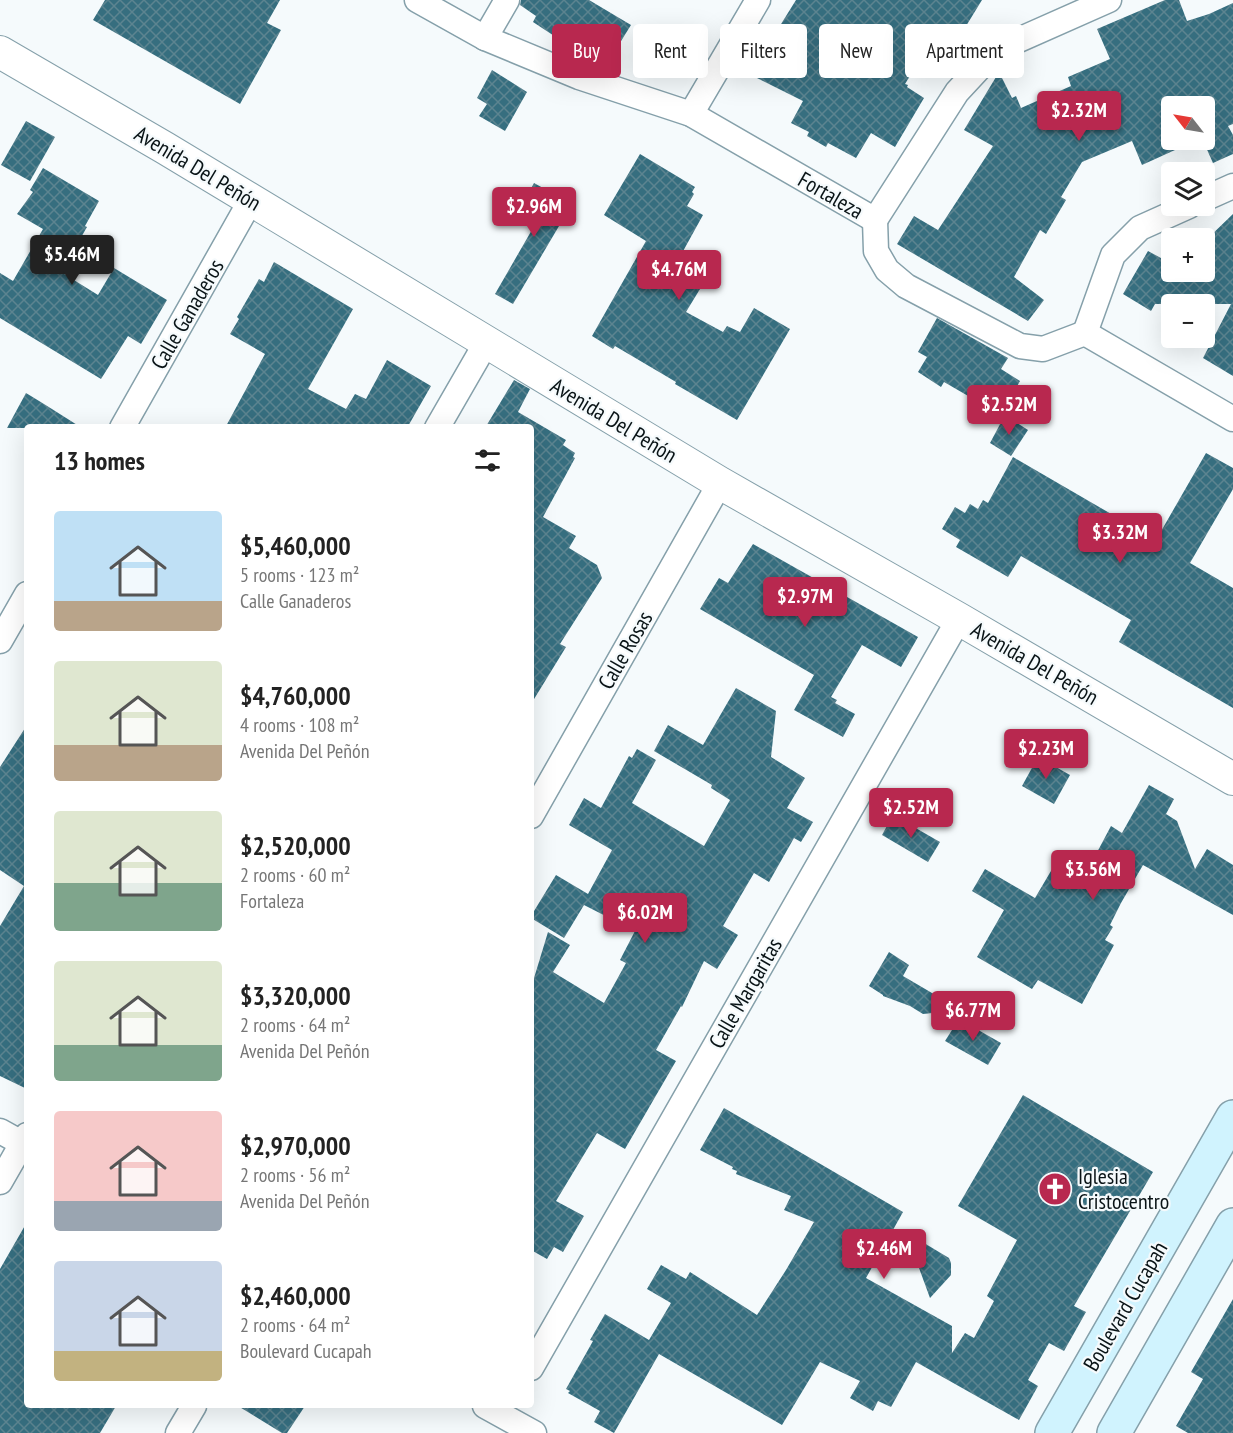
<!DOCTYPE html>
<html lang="en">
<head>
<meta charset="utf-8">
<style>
	body { margin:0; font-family:"PT Sans Narrow",sans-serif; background:#f6f6f6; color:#222; height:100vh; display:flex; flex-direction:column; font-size:22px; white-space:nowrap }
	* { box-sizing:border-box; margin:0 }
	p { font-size:20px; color:#767676 }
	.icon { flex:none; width:33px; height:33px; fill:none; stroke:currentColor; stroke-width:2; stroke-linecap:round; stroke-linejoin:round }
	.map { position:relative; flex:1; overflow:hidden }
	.side { position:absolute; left:24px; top:424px; width:510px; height:984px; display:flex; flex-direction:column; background:#fff; border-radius:6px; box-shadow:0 6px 24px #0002 }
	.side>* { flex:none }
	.top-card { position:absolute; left:552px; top:24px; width:570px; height:54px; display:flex; gap:12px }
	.needle { width:39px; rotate:301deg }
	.fabs { position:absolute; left:1161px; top:96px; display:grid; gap:12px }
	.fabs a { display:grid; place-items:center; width:54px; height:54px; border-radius:6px; background:#fff; box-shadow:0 6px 24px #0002; font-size:30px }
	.price { position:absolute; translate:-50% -51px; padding:0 14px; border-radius:6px; background:#b8284f; color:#fff; font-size:20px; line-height:39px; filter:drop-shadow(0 2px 3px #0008) }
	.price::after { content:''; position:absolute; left:50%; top:36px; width:18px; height:14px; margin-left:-9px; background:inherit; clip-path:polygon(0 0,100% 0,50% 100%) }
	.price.active { background:#222; color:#fff }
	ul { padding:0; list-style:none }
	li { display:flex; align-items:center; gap:18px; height:150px; padding:0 30px }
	li span { display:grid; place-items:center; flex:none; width:168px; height:120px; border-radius:6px; color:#555 }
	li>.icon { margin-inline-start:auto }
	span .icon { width:72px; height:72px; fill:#fffc; stroke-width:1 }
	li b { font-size:26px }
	h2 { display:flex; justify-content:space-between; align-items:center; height:72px; padding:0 30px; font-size:26px }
	.pill { padding:0 21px; border-radius:6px; background:#fff; box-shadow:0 6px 24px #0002; font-size:21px; line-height:54px }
	.pill.active { background:#b8284f; color:#fff }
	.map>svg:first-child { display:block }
</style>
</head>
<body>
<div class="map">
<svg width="1233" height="1433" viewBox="0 0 1233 1433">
	<defs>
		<pattern id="building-cross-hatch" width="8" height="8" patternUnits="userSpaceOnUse" patternTransform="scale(1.5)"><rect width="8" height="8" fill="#366e7f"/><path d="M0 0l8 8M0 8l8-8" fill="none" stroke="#5c8490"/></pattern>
	</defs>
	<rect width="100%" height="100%" fill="#f5fafc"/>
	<g fill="url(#building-cross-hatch)">
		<polygon points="105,0 280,0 267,23 281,30 240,104 93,20"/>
		<polygon points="521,0 589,0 631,25 618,46 607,39 600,51 589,45 583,55 533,22 536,16 520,5"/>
		<polygon points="796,0 982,0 955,44 926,50 905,84 908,85 907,87 924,98 895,147 871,133 856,158 828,143 826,147 807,136 809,132 791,123 803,101 753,76 765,54 763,53"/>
		<polygon points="1165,0 1179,0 1187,21 1209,14 1233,3 1233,124 1228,126 1233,135 1233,154 1213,163 1204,143 1204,106 1172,106 1172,140 1197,140 1142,165 1132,141 1082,162 1061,197 1066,200 1046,234 1040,230 1014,277 1044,300 1028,321 897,244 914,216 938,230 993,146 964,130 999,72 1012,98 1016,96 1021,108 1071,86 1068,77 1110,59 1097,29"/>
		<polygon points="652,38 680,54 670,70 654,68"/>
		<polygon points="492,70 527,92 505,131 479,116 487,104 477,98"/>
		<polygon points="26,121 55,137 30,181 1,165"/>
		<polygon points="640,154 695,187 692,192 694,194 687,206 703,215 671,273 700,289 686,312 723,332 727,326 740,332 754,308 790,329 737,420 675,384 676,382 615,346 613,349 592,336 646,241 604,215"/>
		<polygon points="43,168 99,201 85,226 87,227 61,272 98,295 114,268 167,300 141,344 128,336 101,379 0,318 0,273 13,281 43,229 17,214 33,192 30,190"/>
		<polygon points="534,183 572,204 513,304 495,294 533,228 525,223 530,215 520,209"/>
		<polygon points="1233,214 1233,376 1203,358 1231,304 1172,304 1172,310 1162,304 1155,304 1151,311 1123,294 1148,251 1172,264 1172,274 1174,272 1204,272 1204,242"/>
		<polygon points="274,262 353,309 308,389 346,409 355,394 366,399 387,360 431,386 407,428 225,428 265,354 230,334 239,319 237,317 259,279 264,282"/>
		<polygon points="937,318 1008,358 1001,369 1020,381 1001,415 944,382 941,387 918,372 927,357 918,352"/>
		<polygon points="514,380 530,389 518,412 566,440 563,445 575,453 573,457 575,458 543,517 576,536 569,548 597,565 602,578 560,644 566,647 531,704 531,428 485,428"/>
		<polygon points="26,393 44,404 82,428 7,428"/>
		<polygon points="1005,415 1028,430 1011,456 990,443"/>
		<polygon points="1206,453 1233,468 1233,489 1190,563 1233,588 1233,708 1119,642 1131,620 1021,556 1008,577 956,547 960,540 942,529 955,507 965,513 970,504 978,509 983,500 988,503 1013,457 1156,540"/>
		<polygon points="753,544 918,637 901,667 862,645 831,697 837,700 835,703 855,714 843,737 794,710 814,675 700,609 719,578 728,583"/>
		<polygon points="736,688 776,711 771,757 805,778 787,808 813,822 801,842 794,838 769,882 754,873 723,926 738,935 717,969 704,961 682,1007 681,1006 656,1050 676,1061 625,1149 597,1133 556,1201 584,1216 563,1252 554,1247 547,1259 531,1250 531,988 548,932 570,945 553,972 604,1003 626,963 620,960 635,931 584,905 564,938 531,918 531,916 556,875 588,894 612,850 569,825 584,798 601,808 629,756 632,758 637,749 656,760 632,803 704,846 730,800 711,788 712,785 654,751 668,725 703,745"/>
		<polygon points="27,725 27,1089 0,1076 0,926 24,886 0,870 0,767"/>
		<polygon points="1038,757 1070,775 1054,804 1022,786"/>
		<polygon points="1149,785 1174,799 1166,814 1177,821 1195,869 1207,849 1233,865 1233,915 1143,865 1121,903 1110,925 1113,927 1105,940 1114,945 1082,1004 1038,980 1032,989 977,957 1004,910 972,891 985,869 1035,898 1061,854 1078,863 1086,853 1094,858 1111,826 1122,833"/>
		<polygon points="893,815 940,842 928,862 882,835"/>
		<polygon points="889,952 909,965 903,976 961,1010 923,1014 910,1006 883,996 883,995 869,986"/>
		<polygon points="959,1019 1001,1043 988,1065 945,1041"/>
		<polygon points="1023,1095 1153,1172 1074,1306 1086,1312 1064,1351 1049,1343 1028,1380 1038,1386 1019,1420 916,1362 891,1407 878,1401 873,1411 850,1398 860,1381 820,1362 782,1425 659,1354 614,1433 594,1422 600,1411 568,1393 570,1391 566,1389 593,1341 590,1340 605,1314 649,1340 671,1303 647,1289 661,1265 686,1279 690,1272 757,1315 786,1270 814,1222 784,1210 791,1196 736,1174 737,1171 732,1169 733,1167 700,1150 724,1108 903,1212 866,1278 952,1326 952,1353 965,1333 974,1338 994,1301 987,1296 1017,1240 958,1206"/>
		<polygon points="27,1222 27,1406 116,1406 100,1433 0,1433 0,1269"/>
		<polygon points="924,1243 949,1258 951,1263 951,1275 930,1298 919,1268"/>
		<polygon points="1233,1299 1233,1433 1188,1433 1176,1426 1203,1379 1191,1372"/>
		<polygon points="238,1406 305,1406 287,1433 282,1433"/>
	</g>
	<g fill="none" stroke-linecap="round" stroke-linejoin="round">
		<defs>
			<g id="minor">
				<polyline points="417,0 485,38 579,77 691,114 875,220"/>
				<polyline points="485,38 507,0"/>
				<polyline points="691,114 758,0"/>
				<polyline points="1204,199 1233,186"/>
				<polyline points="875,220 957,92 996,50 1109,0"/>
				<polyline points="875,220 876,251 887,270 906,286 1020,346 1043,349 1085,333"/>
				<polyline points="1085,333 1113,255 1140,228 1189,206"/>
				<polyline points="1085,333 1233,419"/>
				<polyline points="122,428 251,200"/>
				<polyline points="437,428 486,343"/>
				<polyline points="0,641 27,594"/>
				<polyline points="531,816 720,483"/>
				<polyline points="0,1131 27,1146"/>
				<polyline points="0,1182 27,1135"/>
				<polyline points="531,1368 959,619"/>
				<polyline points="485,1406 534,1433"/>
				<polyline points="178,1433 194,1406"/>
			</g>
			<polyline id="tertiary" points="0,52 165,148 720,483 959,619 1233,779"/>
			<g id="secondary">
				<polyline points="1052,1433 1233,1117"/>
				<polyline points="1114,1433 1233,1225"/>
			</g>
		</defs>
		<use href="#minor" stroke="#85a0aa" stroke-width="27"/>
		<use href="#tertiary" stroke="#85a0aa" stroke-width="34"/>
		<use href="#secondary" stroke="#85a0aa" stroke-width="36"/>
		<use href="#minor" stroke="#fff" stroke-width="24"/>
		<use href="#tertiary" stroke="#fff" stroke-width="32"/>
		<use href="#secondary" stroke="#d0f3fe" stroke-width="33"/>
	</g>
	<defs>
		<symbol id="church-disc" viewBox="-11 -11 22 22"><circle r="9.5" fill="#b8284f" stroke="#f5fafc"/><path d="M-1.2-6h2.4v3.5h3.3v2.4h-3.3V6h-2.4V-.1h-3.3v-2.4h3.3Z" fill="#fff"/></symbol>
	</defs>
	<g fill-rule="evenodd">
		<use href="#church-disc" x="1036" y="1170" width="38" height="38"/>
	</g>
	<g text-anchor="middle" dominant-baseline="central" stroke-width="4.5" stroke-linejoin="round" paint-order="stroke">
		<g font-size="22" fill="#091316" stroke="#f5fafc">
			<text transform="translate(198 168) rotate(31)">Avenida Del Peñón</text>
			<text transform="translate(831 195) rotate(30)">Fortaleza</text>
			<text transform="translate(187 314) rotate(-60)">Calle Ganaderos</text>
			<text transform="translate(614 420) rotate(31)">Avenida Del Peñón</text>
			<text transform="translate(625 650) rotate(-60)">Calle Rosas</text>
			<text transform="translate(1035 663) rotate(30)">Avenida Del Peñón</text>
			<text transform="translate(745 993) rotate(-60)">Calle Margaritas</text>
			<text transform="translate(1125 1306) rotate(-60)">Boulevard Cucapah</text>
		</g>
		<g font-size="22" fill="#091316" stroke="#f5fafc" text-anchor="start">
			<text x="1078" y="1176">Iglesia<tspan x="1078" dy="25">Cristocentro</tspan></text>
		</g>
	</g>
</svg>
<div class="fabs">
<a><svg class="needle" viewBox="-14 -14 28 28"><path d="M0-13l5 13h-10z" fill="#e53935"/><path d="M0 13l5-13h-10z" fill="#767676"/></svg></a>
<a><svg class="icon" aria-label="layers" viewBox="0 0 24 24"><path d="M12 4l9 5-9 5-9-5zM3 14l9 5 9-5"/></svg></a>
<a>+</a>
<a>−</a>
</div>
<b class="price" style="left:1079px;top:142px">$2.32M</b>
<b class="price" style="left:534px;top:238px">$2.96M</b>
<b class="price active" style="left:72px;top:286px">$5.46M</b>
<b class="price" style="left:679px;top:301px">$4.76M</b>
<b class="price" style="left:1009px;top:436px">$2.52M</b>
<b class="price" style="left:1120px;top:564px">$3.32M</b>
<b class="price" style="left:805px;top:628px">$2.97M</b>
<b class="price" style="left:1046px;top:780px">$2.23M</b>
<b class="price" style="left:911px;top:839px">$2.52M</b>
<b class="price" style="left:1093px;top:901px">$3.56M</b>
<b class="price" style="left:645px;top:944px">$6.02M</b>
<b class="price" style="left:973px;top:1042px">$6.77M</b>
<b class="price" style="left:884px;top:1280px">$2.46M</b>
<div class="top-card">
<a class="pill active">Buy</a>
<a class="pill">Rent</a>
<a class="pill">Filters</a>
<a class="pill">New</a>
<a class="pill">Apartment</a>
</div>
<section class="side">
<h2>13 homes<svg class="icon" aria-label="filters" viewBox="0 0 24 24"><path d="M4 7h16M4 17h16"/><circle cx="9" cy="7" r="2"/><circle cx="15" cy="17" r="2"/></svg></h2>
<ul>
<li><span style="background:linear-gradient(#bfe0f5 75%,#b9a48a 0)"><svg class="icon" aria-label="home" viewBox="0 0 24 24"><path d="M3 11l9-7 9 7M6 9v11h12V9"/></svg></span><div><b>$5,460,000</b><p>5 rooms · 123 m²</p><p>Calle Ganaderos</p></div></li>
<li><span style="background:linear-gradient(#dfe7d0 70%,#b9a48a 0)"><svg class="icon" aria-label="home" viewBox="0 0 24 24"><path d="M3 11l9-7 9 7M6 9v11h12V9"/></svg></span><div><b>$4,760,000</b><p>4 rooms · 108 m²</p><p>Avenida Del Peñón</p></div></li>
<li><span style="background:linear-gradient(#dfe7d0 60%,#7fa58c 0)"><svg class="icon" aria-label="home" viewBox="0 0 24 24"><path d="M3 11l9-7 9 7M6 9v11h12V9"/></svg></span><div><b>$2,520,000</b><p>2 rooms · 60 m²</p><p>Fortaleza</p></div></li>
<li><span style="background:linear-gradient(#dfe7d0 70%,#7fa58c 0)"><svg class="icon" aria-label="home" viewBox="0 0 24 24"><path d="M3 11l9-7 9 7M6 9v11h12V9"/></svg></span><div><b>$3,320,000</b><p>2 rooms · 64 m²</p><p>Avenida Del Peñón</p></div></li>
<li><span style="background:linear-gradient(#f6c9c9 75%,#9aa5b1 0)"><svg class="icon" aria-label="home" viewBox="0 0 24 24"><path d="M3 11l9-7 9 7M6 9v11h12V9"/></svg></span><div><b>$2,970,000</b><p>2 rooms · 56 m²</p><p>Avenida Del Peñón</p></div></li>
<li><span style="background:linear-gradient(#c9d6e8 75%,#c2b280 0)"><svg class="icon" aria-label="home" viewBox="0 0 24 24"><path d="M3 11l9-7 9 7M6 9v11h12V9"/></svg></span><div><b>$2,460,000</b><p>2 rooms · 64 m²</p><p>Boulevard Cucapah</p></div></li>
</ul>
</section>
</div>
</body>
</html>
